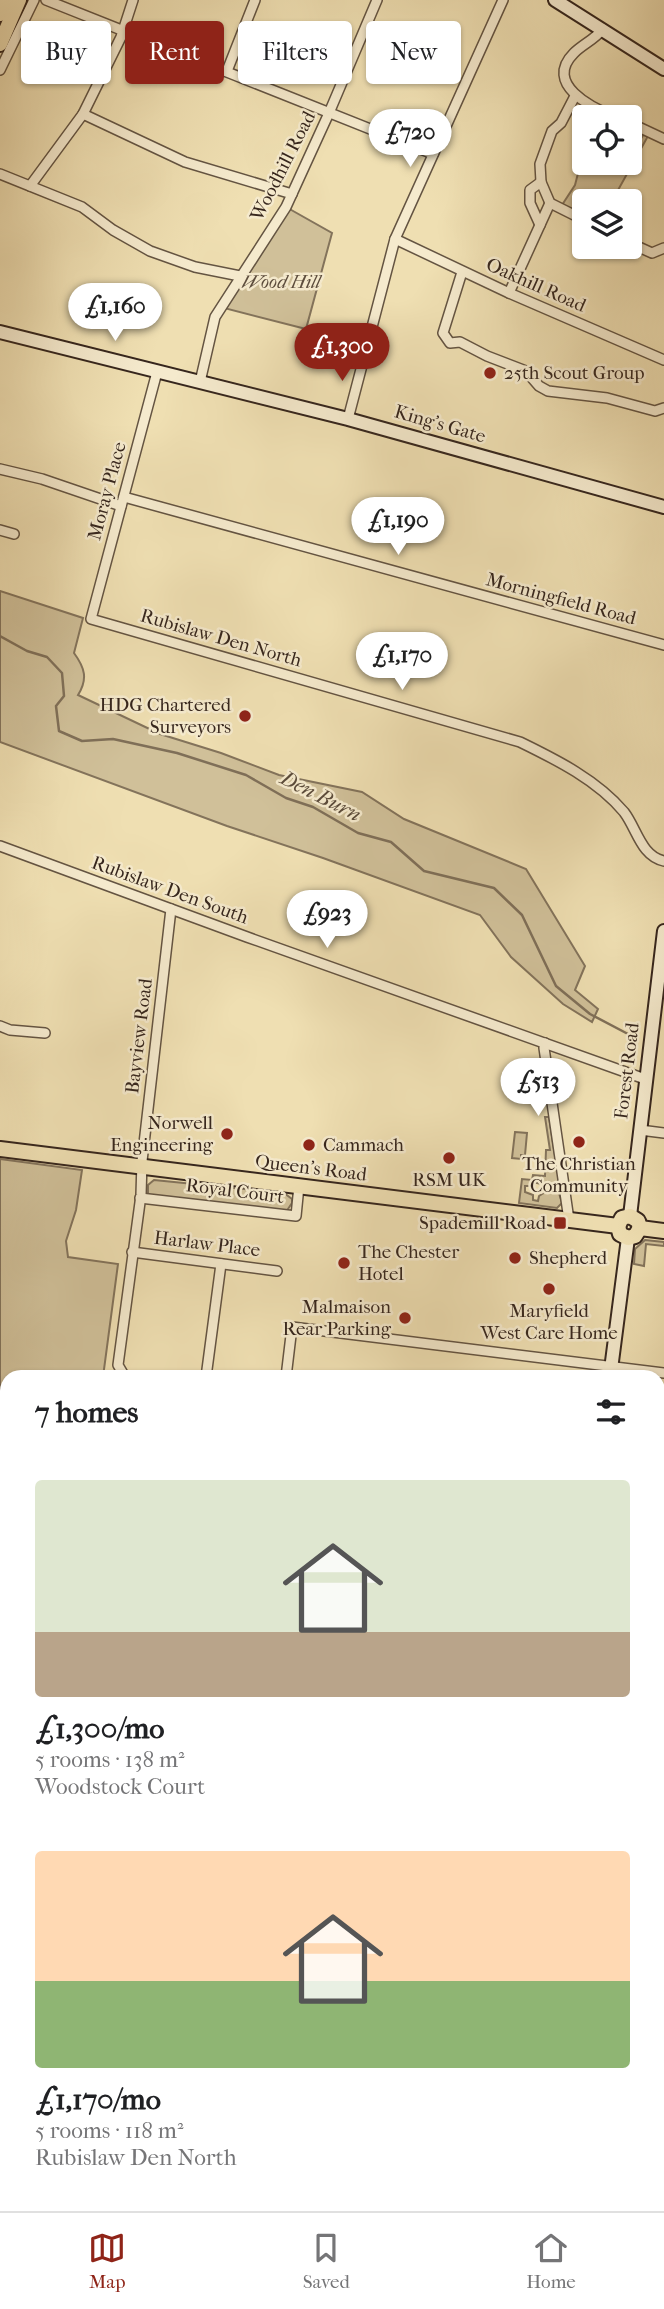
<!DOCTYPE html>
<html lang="en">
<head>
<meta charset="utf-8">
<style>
	body { margin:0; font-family:"IM FELL French Canon",serif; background:#f2f2f2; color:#202124; height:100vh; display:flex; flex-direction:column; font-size:26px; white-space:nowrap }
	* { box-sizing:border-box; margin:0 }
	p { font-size:23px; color:#757577 }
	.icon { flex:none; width:38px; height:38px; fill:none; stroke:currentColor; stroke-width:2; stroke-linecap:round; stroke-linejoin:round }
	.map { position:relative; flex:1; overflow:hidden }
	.details { position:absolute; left:0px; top:1370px; width:665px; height:842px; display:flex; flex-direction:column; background:#fff; border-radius:21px 21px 0 0; box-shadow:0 2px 5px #0004 }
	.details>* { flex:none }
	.banner { position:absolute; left:21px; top:21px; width:623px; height:63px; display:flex; gap:14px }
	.fabs { position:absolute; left:572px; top:105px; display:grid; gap:14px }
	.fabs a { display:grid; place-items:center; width:70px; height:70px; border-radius:7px; background:#fff; box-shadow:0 2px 5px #0004; font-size:35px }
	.price { position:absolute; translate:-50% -60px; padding:0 16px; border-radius:24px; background:#fff; color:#222; font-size:23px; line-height:46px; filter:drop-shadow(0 2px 4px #0008) }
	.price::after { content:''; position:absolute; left:50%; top:42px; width:21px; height:16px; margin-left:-10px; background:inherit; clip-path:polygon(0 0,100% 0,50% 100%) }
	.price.current { background:#8f2418; color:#fff }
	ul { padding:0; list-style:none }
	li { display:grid; align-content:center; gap:14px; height:371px; padding:0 35px }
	li span { display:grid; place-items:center; height:217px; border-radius:7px; color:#555 }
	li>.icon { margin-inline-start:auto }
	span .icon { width:126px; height:126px; fill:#fffc; stroke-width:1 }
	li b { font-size:30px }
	h2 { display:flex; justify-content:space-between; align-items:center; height:84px; padding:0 35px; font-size:30px }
	.chip { padding:0 24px; border-radius:7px; background:#fff; box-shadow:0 2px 5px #0004; font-size:24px; line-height:63px }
	.chip.current { background:#8f2418; color:#fff }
	.dock { display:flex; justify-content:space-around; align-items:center; height:98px; border-top:2px solid #e0e0e0; background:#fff; font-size:19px; color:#757577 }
	.dock a { display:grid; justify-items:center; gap:4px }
	.dock .current { color:#8f2418 }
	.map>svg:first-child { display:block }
</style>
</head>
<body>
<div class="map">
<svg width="664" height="2211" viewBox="0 0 664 2211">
	<rect width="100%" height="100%" fill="#efdfb2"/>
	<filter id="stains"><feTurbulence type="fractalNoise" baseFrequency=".00286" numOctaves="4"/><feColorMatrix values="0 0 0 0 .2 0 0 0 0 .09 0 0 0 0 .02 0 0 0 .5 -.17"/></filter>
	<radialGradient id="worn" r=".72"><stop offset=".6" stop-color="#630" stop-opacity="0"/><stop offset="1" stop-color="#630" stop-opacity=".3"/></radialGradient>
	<g fill="#d0c099" stroke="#83735b" stroke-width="2">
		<polygon points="644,134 648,136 612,201 584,201 584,215 562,205 575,185 584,150 584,163 630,163 630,135 640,140"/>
		<polygon points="286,207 332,233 306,329 220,307"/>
		<path d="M0,591L83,618L74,653C85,668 88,679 78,695L160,734L221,753L279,775L362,792L404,819L526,869L585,966L575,990L598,1009L592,1022L563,1004L511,957L480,915L323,858L227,826L0,742Z"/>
		<polygon points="545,1117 549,1117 559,1181 558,1183 545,1185 533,1182 530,1186 525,1186 525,1192 533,1195 533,1200 538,1201 539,1196 547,1191 558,1190 562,1203 557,1208 519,1203 522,1179 532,1180 533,1175 545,1176 546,1150 550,1150"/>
		<polygon points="515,1132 527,1133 525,1155 521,1155 521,1159 512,1158"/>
		<polygon points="0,1159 82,1170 76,1210 66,1241 68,1257 118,1264 103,1377 63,1377 35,1373 34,1377 7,1377 7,1631 0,1630"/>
		<polygon points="154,1180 284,1193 292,1199 292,1203 286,1212 148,1195 148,1185"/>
		<polygon points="645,1240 664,1242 664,1246 646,1244 644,1266 634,1264 635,1249"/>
		<polygon points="0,1655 7,1656 7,1694 0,1693"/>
		<polygon points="7,1708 7,1755 3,1756 0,1741 0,1709"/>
	</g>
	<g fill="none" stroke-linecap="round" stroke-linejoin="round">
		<g stroke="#7f6f58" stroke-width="2.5">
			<polyline points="0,636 27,651 47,657 62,673 64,696 56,706 59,731 82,741 113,739 177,753 246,775 286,798 313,807 358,833 391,842 424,871 494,888 522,915 556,986 590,1014 628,1034"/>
			<polyline points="0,1572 7,1572"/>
		</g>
		<defs>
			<g id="street">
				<polyline points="46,0 433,154"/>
				<path d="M603,29C594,40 583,44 574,53C543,84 592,108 615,117"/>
				<polyline points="0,70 34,0"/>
				<polyline points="227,71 255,0"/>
				<polyline points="575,96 561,123 552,131 540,164 541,182 550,203 584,220"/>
				<polyline points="83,114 185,162 292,194"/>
				<polyline points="630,123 664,139"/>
				<polyline points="0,174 82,207 113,230 150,251 195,267 240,276"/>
				<polyline points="30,186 83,114 121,37 133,0"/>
				<polyline points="540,225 530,203 530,190 541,182"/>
				<polyline points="395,239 509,293 664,360"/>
				<polyline points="630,243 652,253 664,248"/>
				<polyline points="462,272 443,333 450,343 460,342 487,356 526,371 539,386 548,391 607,398 655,411 664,408"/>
				<polyline points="509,293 550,203"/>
				<path d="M157,372L91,619L520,742C557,760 597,780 624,812C637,829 641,856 664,861"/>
				<polyline points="200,382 215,317 286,207 329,113 377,0"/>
				<polyline points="348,419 395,239 503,0"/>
				<polyline points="0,469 42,479 121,506"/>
				<polyline points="124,497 664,645"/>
				<polyline points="0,530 14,534"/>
				<polyline points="0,846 247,937 645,1079"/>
				<polyline points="0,1026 10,1030 45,1033"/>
				<polyline points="545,1043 544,1048 569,1220"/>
				<polyline points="640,1130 664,1133"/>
				<polyline points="140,1198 296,1216 299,1186"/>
				<polyline points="132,1252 277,1271"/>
				<polyline points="125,1377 118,1365 141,1195 142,1161 171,909"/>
				<polyline points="206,1377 221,1264"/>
				<polyline points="286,1377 292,1327 664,1373"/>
				<polyline points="658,1444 664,1445"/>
				<polyline points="658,1590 664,1591"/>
				<polyline points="0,1820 7,1812"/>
				<polyline points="658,2060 661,2091 658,2101"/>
				<polyline points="207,2205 208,2211"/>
				<polyline points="353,2205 353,2211"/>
				<polyline points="421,2205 422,2211"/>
				<polyline points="480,2205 481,2211"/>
			</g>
			<g id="secondary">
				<polyline points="555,0 664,69"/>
				<polyline points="0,332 348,419 664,507"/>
				<polyline points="630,1216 664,931"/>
				<polyline points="610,1377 628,1238"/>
				<polyline points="0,1642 7,1643"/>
				<polyline points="658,1727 664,1727"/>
				<polyline points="609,2205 610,2211"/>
			</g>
			<g id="primary">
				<polyline points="0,14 6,0"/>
				<polyline points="0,44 19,0"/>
				<polyline points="0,1149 618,1226"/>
				<polyline points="618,1226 620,1234 628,1238 635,1236 640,1228"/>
				<polyline points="618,1226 622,1218 630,1216 638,1221 640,1228"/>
				<polyline points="640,1228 664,1231"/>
				<polyline points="0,1843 7,1875"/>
				<polyline points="68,2205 69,2211"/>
			</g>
		</defs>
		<use href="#street" stroke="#645442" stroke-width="12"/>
		<use href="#secondary" stroke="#36261d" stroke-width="16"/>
		<use href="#primary" stroke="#36261d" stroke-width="18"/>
		<use href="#street" stroke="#f5eacd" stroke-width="9"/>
		<use href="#secondary" stroke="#f5eacd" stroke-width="12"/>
		<use href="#primary" stroke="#efdfb2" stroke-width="14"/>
	</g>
	<g fill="#8f2418" stroke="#f5eacd" stroke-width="2.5">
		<circle cx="490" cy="373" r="7"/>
		<circle cx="245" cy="716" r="7"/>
		<circle cx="227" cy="1134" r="7"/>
		<circle cx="579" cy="1142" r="7"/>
		<circle cx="309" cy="1145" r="7"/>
		<circle cx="449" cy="1158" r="7"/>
		<rect x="553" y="1216" width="14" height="14" rx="3.5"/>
		<circle cx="515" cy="1258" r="7"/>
		<circle cx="344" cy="1263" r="7"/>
		<circle cx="549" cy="1289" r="7"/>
		<circle cx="405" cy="1318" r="7"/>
	</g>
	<g text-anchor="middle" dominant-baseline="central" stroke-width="5" stroke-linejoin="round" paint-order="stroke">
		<g font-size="19" fill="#36261d" stroke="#f5eacd">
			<text transform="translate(283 166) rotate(-63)">Woodhill Road</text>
			<text transform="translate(536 285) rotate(24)">Oakhill Road</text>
			<text transform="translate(440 424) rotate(16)">King's Gate</text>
			<text transform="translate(107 491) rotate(-75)">Moray Place</text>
			<text transform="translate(561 599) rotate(15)">Morningfield Road</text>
			<text transform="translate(221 638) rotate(16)">Rubislaw Den North</text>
			<text transform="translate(170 890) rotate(20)">Rubislaw Den South</text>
			<text transform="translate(139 1036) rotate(-83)">Bayview Road</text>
			<text transform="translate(627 1071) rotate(-83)">Forest Road</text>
			<text transform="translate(311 1168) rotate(7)">Queen's Road</text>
			<text transform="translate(235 1191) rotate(7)">Royal Court</text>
			<text transform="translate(207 1244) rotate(7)">Harlaw Place</text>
		</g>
		<g font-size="19" font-style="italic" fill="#5c4c3c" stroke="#f5eacd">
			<text x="281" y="282">Wood Hill</text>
		</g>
		<g font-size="19" fill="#36261d" stroke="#f5eacd" text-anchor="start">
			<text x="504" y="373">25th Scout Group</text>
			<text x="231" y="705" text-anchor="end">HDG Chartered<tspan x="231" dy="22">Surveyors</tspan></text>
			<text x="213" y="1123" text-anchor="end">Norwell<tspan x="213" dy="22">Engineering</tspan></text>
			<text x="323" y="1145">Cammach</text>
			<text x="579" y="1164" text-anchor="middle">The Christian<tspan x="579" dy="22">Community</tspan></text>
			<text x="449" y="1180" text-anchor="middle">RSM UK</text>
			<text x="546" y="1223" text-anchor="end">Spademill Road</text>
			<text x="358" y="1252">The Chester<tspan x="358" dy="22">Hotel</tspan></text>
			<text x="529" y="1258">Shepherd</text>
			<text x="391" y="1307" text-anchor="end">Malmaison<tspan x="391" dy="22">Rear Parking</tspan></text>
			<text x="549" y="1311" text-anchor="middle">Maryfield<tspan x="549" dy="22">West Care Home</tspan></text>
		</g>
		<g font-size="21" font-style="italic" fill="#5b4b3a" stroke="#f5eacd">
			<text transform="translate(321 796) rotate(27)">Den Burn</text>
		</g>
	</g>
	<rect width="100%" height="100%" filter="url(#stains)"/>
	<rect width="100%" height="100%" fill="url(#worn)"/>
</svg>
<div class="fabs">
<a><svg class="icon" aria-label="locate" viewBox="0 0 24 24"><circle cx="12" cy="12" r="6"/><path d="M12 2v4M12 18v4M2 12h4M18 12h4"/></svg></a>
<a><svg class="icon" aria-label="layers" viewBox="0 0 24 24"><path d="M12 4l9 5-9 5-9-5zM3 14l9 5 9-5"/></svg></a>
</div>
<b class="price" style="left:410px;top:169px">£720</b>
<b class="price" style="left:115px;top:343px">£1,160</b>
<b class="price current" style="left:342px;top:383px">£1,300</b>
<b class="price" style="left:398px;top:557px">£1,190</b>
<b class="price" style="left:402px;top:692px">£1,170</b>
<b class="price" style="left:327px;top:950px">£923</b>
<b class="price" style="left:538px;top:1118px">£513</b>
<div class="banner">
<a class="chip">Buy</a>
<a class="chip current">Rent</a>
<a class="chip">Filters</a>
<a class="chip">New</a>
</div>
<section class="details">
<h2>7 homes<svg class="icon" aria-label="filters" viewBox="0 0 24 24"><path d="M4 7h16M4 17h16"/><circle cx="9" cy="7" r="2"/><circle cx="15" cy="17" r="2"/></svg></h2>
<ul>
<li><span style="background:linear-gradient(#dfe7d0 70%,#b9a48a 0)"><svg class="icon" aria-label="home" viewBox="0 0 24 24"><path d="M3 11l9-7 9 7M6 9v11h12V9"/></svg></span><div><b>£1,300/mo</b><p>5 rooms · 138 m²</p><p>Woodstock Court</p></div></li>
<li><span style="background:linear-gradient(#ffd9b3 60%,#8fb573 0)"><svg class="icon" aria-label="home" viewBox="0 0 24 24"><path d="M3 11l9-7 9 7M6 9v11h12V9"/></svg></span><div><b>£1,170/mo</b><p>5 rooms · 118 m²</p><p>Rubislaw Den North</p></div></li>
</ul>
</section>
</div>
<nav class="dock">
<a class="current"><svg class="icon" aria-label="map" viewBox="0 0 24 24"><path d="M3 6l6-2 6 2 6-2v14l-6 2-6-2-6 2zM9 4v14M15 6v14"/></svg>Map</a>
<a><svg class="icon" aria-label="saved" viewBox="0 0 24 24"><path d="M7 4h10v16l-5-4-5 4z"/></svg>Saved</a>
<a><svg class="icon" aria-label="home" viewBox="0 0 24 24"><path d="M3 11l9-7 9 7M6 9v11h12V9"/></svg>Home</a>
</nav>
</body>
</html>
